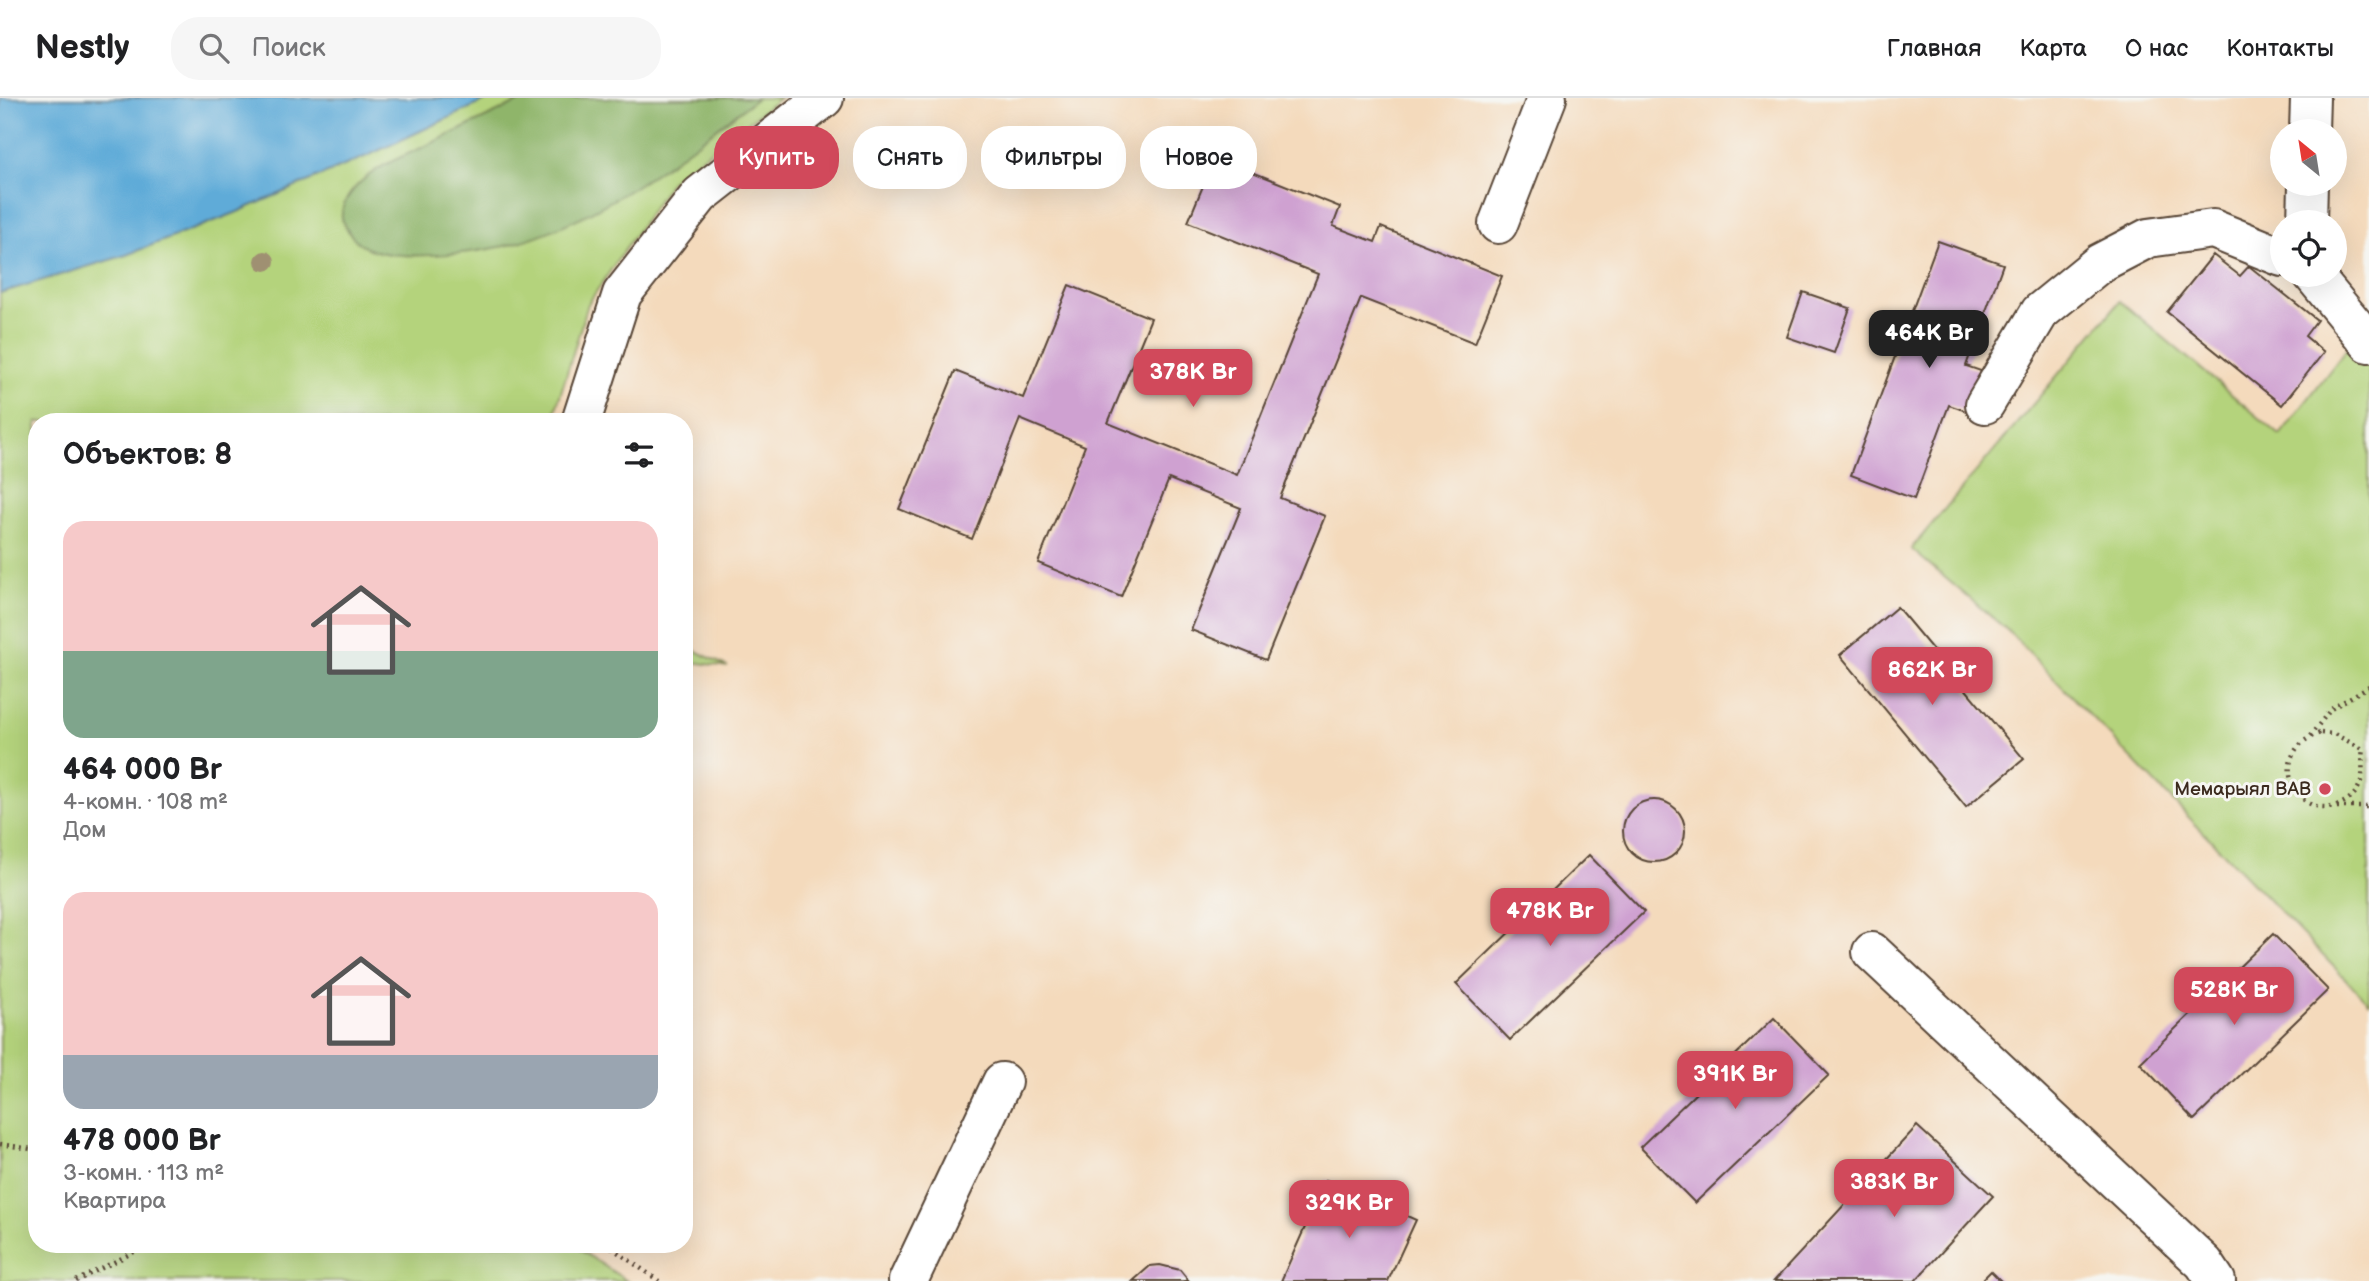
<!DOCTYPE html>
<html lang="ru">
<head>
<meta charset="utf-8">
<style>
	body { margin:0; font-family:"Balsamiq Sans",sans-serif; background:#f6f6f6; color:#202124; height:100vh; display:flex; flex-direction:column; font-size:26px; white-space:nowrap }
	* { box-sizing:border-box; margin:0 }
	p { font-size:23px; color:#757577 }
	.icon { flex:none; width:38px; height:38px; fill:none; stroke:currentColor; stroke-width:2; stroke-linecap:round; stroke-linejoin:round }
	.map { position:relative; flex:1; overflow:hidden }
	.panel { position:absolute; left:28px; top:315px; width:665px; height:840px; display:flex; flex-direction:column; background:#fff; border-radius:28px; box-shadow:0 7px 28px #0002 }
	.panel>* { flex:none }
	.top-card { position:absolute; left:714px; top:28px; width:665px; height:63px; display:flex; gap:14px }
	.needle { width:46px; rotate:330deg }
	.tools { position:absolute; left:2270px; top:21px; display:grid; gap:14px }
	.tools a { display:grid; place-items:center; width:77px; height:77px; border-radius:50%; background:#fff; box-shadow:0 7px 28px #0002; font-size:35px }
	.price { position:absolute; translate:-50% -60px; padding:0 16px; border-radius:14px; background:#d1495b; color:#fff; font-size:23px; line-height:46px; filter:drop-shadow(0 2px 4px #0008) }
	.price::after { content:''; position:absolute; left:50%; top:42px; width:21px; height:16px; margin-left:-10px; background:inherit; clip-path:polygon(0 0,100% 0,50% 100%) }
	.price.current { background:#222; color:#fff }
	ul { padding:0; list-style:none }
	li { display:grid; align-content:center; gap:14px; height:371px; padding:0 35px }
	li span { display:grid; place-items:center; height:217px; border-radius:21px; color:#555 }
	li>.icon { margin-inline-start:auto }
	span .icon { width:126px; height:126px; fill:#fffc; stroke-width:1 }
	li b { font-size:30px }
	h2 { display:flex; justify-content:space-between; align-items:center; height:84px; padding:0 35px; font-size:30px }
	.tag { padding:0 24px; border-radius:28px; background:#fff; box-shadow:0 7px 28px #0002; font-size:24px; line-height:63px }
	.tag.current { background:#d1495b; color:#fff }
	header { display:flex; align-items:center; gap:42px; box-sizing:border-box; height:98px; padding:0 35px; background:#fff; border-bottom:2px solid #e0e0e0 }
	header strong { font-size:33px }
	nav { display:flex; gap:38px; margin-inline-start:auto; font-size:24px }
	.search { width:490px; height:63px; background:#f6f6f6; display:flex; align-items:center; gap:18px; box-sizing:border-box; padding:0 24px; border-radius:28px; color:#757577; font-size:26px }
	.map>svg:first-child { display:block }
</style>
</head>
<body>
<header>
<strong>Nestly</strong>
<div class="search"><svg class="icon" aria-label="search" viewBox="0 0 24 24"><circle cx="10" cy="10" r="6"/><path d="M15 15l6 6"/></svg>Поиск</div>
<nav><a>Главная</a><a>Карта</a><a>О нас</a><a>Контакты</a></nav>
</header>
<div class="map">
<svg width="2369" height="1183" viewBox="0 0 2369 1183">
	<rect width="100%" height="100%" fill="#f6f6f2"/>
	<filter id="ink" filterUnits="userSpaceOnUse"><feTurbulence type="fractalNoise" baseFrequency=".0143" numOctaves="2"/><feDisplacementMap in="SourceGraphic" scale="14" xChannelSelector="R" yChannelSelector="G"/><feConvolveMatrix kernelMatrix="1 2 1 2 8 2 1 2 1" color-interpolation-filters="sRGB"/></filter>
	<filter id="wash" filterUnits="userSpaceOnUse"><feTurbulence type="fractalNoise" baseFrequency=".00686" numOctaves="4" result="noise"/><feDisplacementMap in="SourceGraphic" scale="28" xChannelSelector="R" yChannelSelector="G"/><feGaussianBlur stdDeviation="1.57" result="paint"/><feColorMatrix in="noise" values="0 0 0 0 0 0 0 0 0 0 0 0 0 0 0 0 0 1.4 0 .05"/><feComposite in="paint" operator="in"/></filter>
	<g filter="url(#wash)">
		<rect width="100%" height="100%" fill="#f4dabc"/>
		<g fill="#b4d37b" stroke="#787e4c" stroke-width="2">
			<polygon points="491,0 780,0 671,83 588,206 552,324 37,324 37,1146 571,1146 627,1183 0,1183 0,195 126,157 235,115 369,57"/>
			<polygon points="2120,203 2280,337 2369,222 2369,905 2007,532 1911,451"/>
			<polygon points="684,547 728,569 684,563"/>
		</g>
		<path fill="#8fb56b" stroke="#657044" stroke-width="2" d="M527,0H757C683,56 611,115 522,143C486,155 404,164 369,151C360,148 351,138 346,130C337,117 344,103 353,92C372,69 404,58 430,46C462,31 495,15 527,0Z"/>
		<polygon fill="#5fabd8" stroke="#4d6a7b" stroke-width="2" points="0,0 491,0 369,57 235,115 126,157 0,195"/>
		<g id="blocks">
			<g fill="#cfa1d1">
				<polygon points="1215,59 1340,109 1333,128 1375,144 1381,129 1502,178 1475,245 1361,200 1280,400 1325,418 1266,562 1191,532 1241,410 1169,381 1121,499 1038,465 1085,348 1020,321 972,441 899,411 955,273 1023,300 1069,187 1151,220 1108,325 1237,377 1318,176 1188,124"/>
				<polygon points="1938,143 2003,166 1966,268 1981,273 1966,313 1949,307 1914,401 1851,377"/>
				<polygon points="2213,157 2240,178 2249,168 2317,222 2305,238 2324,254 2282,307 2167,214"/>
				<polygon points="1803,194 1850,210 1834,255 1787,239"/>
				<polygon points="1897,509 2024,661 1966,709 1840,557"/>
				<circle cx="1654" cy="733" r="31"/>
				<polygon points="1589,757 1644,814 1510,942 1456,886"/>
				<polygon points="2273,836 2328,892 2194,1022 2140,965"/>
				<polygon points="1774,920 1829,977 1695,1105 1640,1049"/>
				<polygon points="1917,1028 1993,1098 1915,1183 1774,1183"/>
				<polygon points="1326,1082 1416,1122 1388,1183 1281,1183"/>
				<polygon points="1160,1167 1180,1172 1189,1183 1133,1183 1150,1168"/>
				<polygon points="1991,1173 2001,1183 1981,1183"/>
			</g>
		</g>
	</g>
	<g filter="url(#ink)">
		<use href="#blocks" fill-opacity="0" stroke="#574436" stroke-width="2"/>
		<g fill="none" stroke-linecap="round" stroke-linejoin="round">
			<defs>
				<g id="minor">
					<polyline points="2309,33 2310,0"/>
					<polyline points="2307,124 2308,86"/>
					<polyline points="1498,126 1547,0"/>
					<polyline points="2313,177 2369,245"/>
					<polyline points="1985,306 2040,214 2100,165 2148,140 2213,131 2282,159"/>
					<polyline points="581,324 622,196 700,97 824,0"/>
					<polyline points="1872,854 2204,1165 2216,1183"/>
					<polyline points="908,1183 1002,984"/>
				</g>
			</defs>
			<use href="#minor" stroke="#574436" stroke-width="42"/>
			<g stroke="#574436" stroke-width="4.5" stroke-dasharray="2 5" stroke-linecap="butt">
				<path d="M2321,635L2334,636L2363,651C2361,662 2364,673 2361,683C2358,694 2350,702 2340,706C2292,725 2265,651 2321,635Z"/>
				<polyline points="2310,638 2331,611 2369,588"/>
				<polyline points="2337,709 2369,709"/>
				<polyline points="0,1046 37,1052"/>
				<polyline points="606,1146 659,1183"/>
				<polyline points="76,1183 150,1146"/>
			</g>
			<use href="#minor" stroke="#fff" stroke-width="38"/>
		</g>
		<circle fill="#9f9072" cx="265" cy="163" r="10"/>
	</g>
	<circle fill="#d1495b" stroke="#f6f6f2" stroke-width="2.5" cx="2325" cy="691" r="7"/>
	<g text-anchor="middle" dominant-baseline="central" stroke-width="6" stroke-linejoin="round" paint-order="stroke">
		<g font-size="19" fill="#3b2a1e" stroke="#f6f6f2" text-anchor="end">
			<text x="2311" y="691">Мемарыял ВАВ</text>
		</g>
	</g>
</svg>
<div class="tools">
<a><svg class="needle" viewBox="-14 -14 28 28"><path d="M0-13l5 13h-10z" fill="#e53935"/><path d="M0 13l5-13h-10z" fill="#757577"/></svg></a>
<a><svg class="icon" aria-label="locate" viewBox="0 0 24 24"><circle cx="12" cy="12" r="6"/><path d="M12 2v4M12 18v4M2 12h4M18 12h4"/></svg></a>
</div>
<b class="price current" style="left:1929px;top:272px">464K Br</b>
<b class="price" style="left:1193px;top:311px">378K Br</b>
<b class="price" style="left:1932px;top:609px">862K Br</b>
<b class="price" style="left:1550px;top:850px">478K Br</b>
<b class="price" style="left:2234px;top:929px">528K Br</b>
<b class="price" style="left:1735px;top:1013px">391K Br</b>
<b class="price" style="left:1894px;top:1121px">383K Br</b>
<b class="price" style="left:1349px;top:1142px">329K Br</b>
<div class="top-card">
<a class="tag current">Купить</a>
<a class="tag">Снять</a>
<a class="tag">Фильтры</a>
<a class="tag">Новое</a>
</div>
<section class="panel">
<h2>Объектов: 8<svg class="icon" aria-label="filters" viewBox="0 0 24 24"><path d="M4 7h16M4 17h16"/><circle cx="9" cy="7" r="2"/><circle cx="15" cy="17" r="2"/></svg></h2>
<ul>
<li><span style="background:linear-gradient(#f6c9c9 60%,#7fa58c 0)"><svg class="icon" aria-label="home" viewBox="0 0 24 24"><path d="M3 11l9-7 9 7M6 9v11h12V9"/></svg></span><div><b>464 000 Br</b><p>4-комн. · 108 m²</p><p>Дом</p></div></li>
<li><span style="background:linear-gradient(#f6c9c9 75%,#9aa5b1 0)"><svg class="icon" aria-label="home" viewBox="0 0 24 24"><path d="M3 11l9-7 9 7M6 9v11h12V9"/></svg></span><div><b>478 000 Br</b><p>3-комн. · 113 m²</p><p>Квартира</p></div></li>
</ul>
</section>
</div>
</body>
</html>
